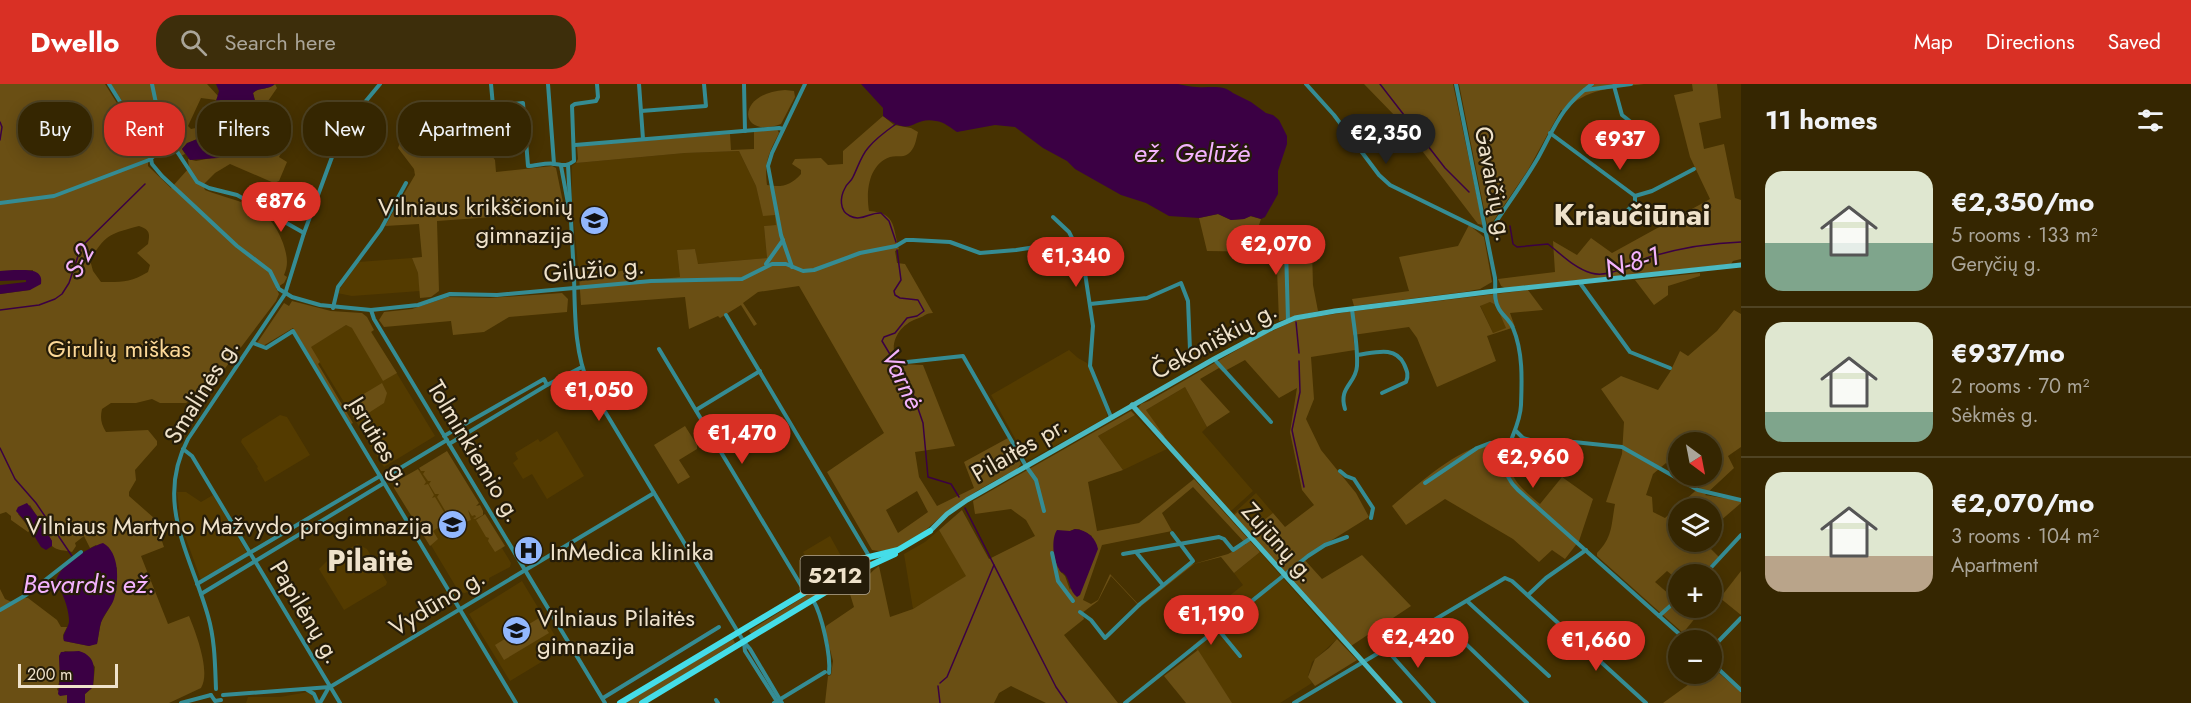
<!DOCTYPE html>
<html lang="en">
<head>
<meta charset="utf-8">
<style>
	body { margin:0; font-family:Jost,sans-serif; background:#3d2e0b; color:#f1f3f6; height:100vh; display:flex; flex-direction:column; font-size:22px; white-space:nowrap }
	* { box-sizing:border-box; margin:0 }
	p { font-size:20px; color:#aaa599 }
	.icon { flex:none; width:33px; height:33px; fill:none; stroke:currentColor; stroke-width:2; stroke-linecap:round; stroke-linejoin:round }
	.map { position:relative; flex:1; overflow:hidden }
	.drawer { display:flex; flex-direction:column; background:#352601; width:450px }
	.drawer>* { flex:none }
	.top-card { position:absolute; left:18px; top:18px; width:570px; height:54px; display:flex; gap:12px }
	.needle { width:39px; rotate:148deg }
	.controls { position:absolute; left:1668px; top:348px; display:grid; gap:12px }
	.controls a { display:grid; place-items:center; width:54px; height:54px; border-radius:50%; background:#352601; box-shadow:0 3px 15px #0003,0 0 0 2px #4f4323; font-size:30px }
	.scale { position:absolute; left:18px; bottom:15px; width:100px; box-sizing:border-box; padding-left:6px; border:3px solid #efe2cb; border-top:0; font-size:16px; line-height:21px; white-space:nowrap; color:#efe2cb; -webkit-text-stroke:4px #251c09; paint-order:stroke }
	.price { position:absolute; translate:-50% -51px; padding:0 14px; border-radius:21px; background:#d93025; color:#fff; font-size:20px; line-height:39px; filter:drop-shadow(0 2px 3px #0008) }
	.price::after { content:''; position:absolute; left:50%; top:36px; width:18px; height:14px; margin-left:-9px; background:inherit; clip-path:polygon(0 0,100% 0,50% 100%) }
	.price.active { background:#222; color:#fff }
	ul { padding:0; list-style:none }
	li { display:flex; align-items:center; gap:18px; height:150px; padding:0 24px }
	li+li { border-top:2px solid #4f4323 }
	li span { display:grid; place-items:center; flex:none; width:168px; height:120px; border-radius:18px; color:#555 }
	li>.icon { margin-inline-start:auto }
	span .icon { width:72px; height:72px; fill:#fffc; stroke-width:1 }
	li b { font-size:26px }
	h2 { display:flex; justify-content:space-between; align-items:center; height:72px; padding:0 24px; font-size:26px }
	.tag { padding:0 21px; border-radius:24px; background:#352601; box-shadow:0 3px 15px #0003,0 0 0 2px #4f4323; font-size:21px; line-height:54px }
	.tag.active { background:#d93025; color:#fff }
	header { display:flex; align-items:center; gap:36px; box-sizing:border-box; height:84px; padding:0 30px; background:#d93025; color:#fff }
	header strong { font-size:28px }
	nav { display:flex; gap:33px; margin-inline-start:auto; font-size:21px }
	.search { width:420px; height:54px; background:#3d2e0b; display:flex; align-items:center; gap:15px; box-sizing:border-box; padding:0 21px; border-radius:24px; color:#aaa599; font-size:22px }
	main { display:flex; flex:1; min-height:0 }
	.map>svg:first-child { display:block }
</style>
</head>
<body>
<header>
<strong>Dwello</strong>
<div class="search"><svg class="icon" aria-label="search" viewBox="0 0 24 24"><circle cx="10" cy="10" r="6"/><path d="M15 15l6 6"/></svg>Search here</div>
<nav><a>Map</a><a>Directions</a><a>Saved</a></nav>
</header>
<main>
<div class="map">
<svg width="1741" height="619" viewBox="0 0 1741 619">
	<rect width="100%" height="100%" fill="#473201"/>
	<g fill="#543b00">
		<polygon points="739,67 756,102 763,131 775,130 777,141 764,142 767,174 697,180 695,165 677,166 680,193 632,198 628,186 579,192 572,119 572,82 576,79 685,69"/>
		<polygon points="412,174 418,189 420,207 352,212 337,209 358,178"/>
		<polygon points="1490,218 1496,221 1507,244 1493,249 1480,221"/>
		<polygon points="346,241 352,244 371,247 435,352 384,383 310,263"/>
		<polygon points="1069,266 1078,274 1087,279 1106,324 1107,333 1031,375 1027,376 991,311"/>
		<polygon points="1185,303 1207,343 1202,348 1253,407 1232,426 1229,427 1170,362 1146,326"/>
		<polygon points="280,331 287,333 310,371 265,398 257,384 258,383 241,358 242,355"/>
		<polygon points="1135,331 1167,365 1123,386 1098,352"/>
		<polygon points="557,347 584,392 547,415 532,390 523,395 513,379 518,375 515,369 538,355 540,358"/>
		<polygon points="445,370 473,422 477,423 511,479 510,483 489,494 489,497 465,509 459,508 395,401"/>
		<polygon points="177,408 186,408 201,418 213,411 247,469 201,496 181,441"/>
		<polygon points="1256,409 1273,429 1255,443 1233,432 1233,430"/>
		<polygon points="939,446 967,492 913,525 904,470 925,458"/>
		<polygon points="830,452 841,472 815,488 803,468"/>
		<polygon points="357,460 367,465 387,498 386,501 344,526 319,485 328,476"/>
		<polygon points="1260,468 1337,555 1312,578 1308,592 1312,599 1280,619 1232,619 1193,561 1232,529 1223,517 1243,501 1234,489"/>
		<polygon points="522,497 563,565 510,597 469,530"/>
		<polygon points="308,608 313,612 316,619 246,619 248,613 280,613"/>
	</g>
	<g fill="#6a4f14" fill-rule="evenodd">
		<path d="M0,0H105L120,24L118,31L121,36L128,37L148,65V82L171,104L189,84L188,75L196,77L242,68L246,63L247,53L255,32L256,20L253,9C259,3 269,6 275,0L277,4L266,20L264,43L287,59L279,73L287,78L279,97L274,99L230,80L215,89L203,101L205,106C241,120 268,118 283,159C287,171 289,180 284,191L287,193L284,199L276,204L279,210L276,217L201,316L191,310L189,317L186,319H160L152,315L136,319H111L102,325C100,334 101,340 106,348L148,346L157,357V361L135,386L136,396L129,408V412L154,434L164,463L141,472L168,540L189,532C196,549 211,588 201,604L169,619H85V610L93,603L95,583L84,569L65,567L59,572L60,594L57,606L67,611V619H0V505L5,515L14,519L24,514H28L57,536L61,543H67L63,551L64,557L89,562L97,559L101,538L112,519L116,506L117,484L96,461L90,464L84,452L75,459L76,462L72,468C65,466 57,467 52,462V457L30,421L18,430L31,446L28,448L11,436V432L6,428L0,430V210L30,206L33,186L0,187ZM139,142C150,146 150,149 148,160L137,169L150,181L148,188C130,199 121,198 101,198L93,187L90,176C106,150 110,150 139,142Z"/>
		<path d="M111,0H207L218,12L216,16L201,14L188,42L191,45L205,42C204,57 190,55 182,65L185,70L181,72L164,44L159,24L153,25C156,38 165,56 156,69Z"/>
		<polygon points="1364,0 1453,0 1483,141 1478,140 1397,34"/>
		<path d="M1459,0H1644C1612,4 1587,4 1564,27L1561,26L1528,86L1488,145Z"/>
		<polygon points="1692,0 1717,0 1721,34 1699,39 1704,65 1724,60 1735,114 1741,116 1741,175 1733,177 1731,180 1505,204 1501,202 1498,195 1555,188 1553,157 1577,171 1591,154 1612,169 1710,115 1690,73 1674,11 1693,7"/>
		<path d="M785,6L794,7L795,13L781,40C738,56 735,9 785,6Z"/>
		<polygon points="424,22 436,35 442,33 458,53 480,56 495,76 496,88 552,82 556,84 565,128 437,137 439,207 431,213 420,214 418,189 412,174 422,173 419,140 385,142 415,91 414,85 398,64 409,37"/>
		<path d="M883,32L894,41L911,44L918,48C916,56 915,65 908,70C902,74 896,71 890,73C868,81 866,108 869,127C897,128 893,146 899,165L895,167L897,179L905,180L933,229C926,229 925,232 919,234C899,240 886,261 899,280L923,281L955,362L915,368L919,393L937,422L974,404L964,378L1008,354L1021,380L1017,385C996,396 975,407 956,421C930,438 908,473 872,466L827,388L884,349L799,202L758,208L743,219L757,240L754,242L741,221L720,234L718,232L689,245L685,213L581,221L579,192L629,186L632,198L680,193L677,166L695,165L698,180L767,174L764,142L776,141L775,131L763,132L756,102L739,67L685,69L576,79L578,75L577,62L730,50L731,66L754,65V47L777,45L779,49C769,69 764,77 767,101C782,104 791,101 801,90V86L792,80L795,75L821,74L828,81L843,80V67ZM917,407L928,428L898,449L886,426Z"/>
		<polygon points="1218,130 1231,136 1244,135 1250,132 1261,135 1258,144 1265,145 1279,156 1312,166 1313,201 1318,227 1279,237 1277,185 1272,184 1271,168 1207,167 1199,134"/>
		<polygon points="1469,141 1484,153 1492,198 1480,205 1464,208 1354,222 1352,215 1409,207 1399,173 1458,162"/>
		<polygon points="1700,189 1700,192 1668,202 1668,211 1654,221 1635,196"/>
		<path d="M1528,206L1543,226L1510,229L1515,243L1487,252L1496,277L1437,303L1417,254L1409,243L1353,251L1355,266L1311,273L1314,315L1306,335L1321,366L1356,409L1369,433L1303,474L1322,495L1362,471L1411,522L1351,562L1233,432L1240,426L1255,443L1273,429L1285,443L1314,421L1302,406L1290,348L1297,304L1279,314L1245,276L1223,288L1219,284L1200,295L1230,328L1207,343L1185,303L1146,326L1165,353L1161,352L1138,324L1141,320L1149,317L1261,252L1296,236L1347,228ZM1490,218L1496,221L1506,244L1493,249L1480,222Z"/>
		<polygon points="562,209 568,215 567,228 509,233 484,248 453,251 451,237 384,243 379,236 384,228 412,225 448,213 490,214"/>
		<polygon points="292,217 331,227 362,229 367,233 374,246 371,248 397,289 383,297 352,244 346,241 311,263 320,278 318,280 353,339 351,340 293,244 263,262 257,259 284,219 289,222"/>
		<path d="M1734,226L1741,230V363L1728,372L1734,384L1705,411L1741,417V419L1712,444V424H1678V458H1704L1719,473L1701,490H1678V496L1667,487L1655,498L1678,518V524H1685L1696,533L1683,549L1597,472V469C1613,453 1611,441 1615,420L1606,418L1622,370L1624,338L1601,305L1621,292L1658,306L1670,288L1680,267L1688,272L1717,247ZM1678,358H1712V392L1665,434L1653,428L1652,413L1646,411L1653,390L1666,379L1672,385L1678,380Z"/>
		<polygon points="382,299 387,309 384,319 356,337 346,321 354,316 357,319 364,315 362,311"/>
		<path d="M1131,327L1135,331L1098,352L1123,386L1088,398L1097,447L1139,439L1194,395L1260,468L1234,489L1221,473L1194,480L1140,523L1111,492L1098,517L1082,529L1084,535L1064,551L1118,619H1046L1011,602L999,609L994,619H825L828,592L831,591L833,577L825,546L826,542L854,523L849,507C853,503 859,502 863,497C869,491 872,487 879,482L890,533L913,525L966,492L939,446L962,426L989,475L1035,452L1026,436L1011,425L975,430L973,417ZM1193,403L1246,460L1228,470L1190,481L1140,522L1110,490L1098,516L1091,520L1083,516L1102,461L1172,447L1162,429ZM1075,445H1079L1092,452L1070,506L1065,492L1059,486L1070,447Z"/>
		<polygon points="685,342 697,361 697,365 679,376 690,393 678,400 654,361"/>
		<path d="M1492,358L1507,360C1508,393 1516,400 1540,420L1562,393L1593,415L1579,457L1565,475L1552,466L1539,478L1513,455L1445,415L1406,441L1392,422C1422,397 1454,367 1492,358Z"/>
		<polygon points="447,367 479,419 476,422 480,421 483,427 483,431 475,435 473,434 476,433 475,431 472,432 468,426 471,436 463,439 459,443 453,437 454,434 450,435 437,413 439,410 435,410 429,400 431,397 428,397 423,390 425,387 421,387 419,384"/>
		<polygon points="418,385 426,398 424,401 428,400 434,411 432,414 435,413 444,428 442,430 445,430 449,436 433,447 438,455 430,462 394,404 395,398"/>
		<polygon points="485,430 505,462 495,468 488,457 489,454 486,453 476,436"/>
		<polygon points="868,475 867,480 752,551 749,547 858,479"/>
		<polygon points="1741,487 1741,531 1720,514"/>
		<polygon points="539,534 549,549 504,576 495,561"/>
		<polygon points="733,555 735,559 638,619 625,619"/>
		<polygon points="1337,555 1357,576 1315,602 1308,593 1315,575 1329,564"/>
		<polygon points="1198,566 1232,619 1186,619 1164,592"/>
		<polygon points="1712,583 1741,608 1741,619 1663,619 1703,590 1712,590"/>
	</g>
	<g fill="#3b0044">
		<path d="M216,0H275C269,6 259,3 253,9C254,14 256,18 256,24C256,30 245,64 242,68L229,69L218,74L190,76L182,65L187,59L200,54L205,47L206,38L213,28L219,7Z"/>
		<path d="M861,0H1178C1184,1 1191,3 1197,3C1212,4 1222,0 1233,9L1251,18L1266,29L1273,31L1279,36L1287,52V60L1278,87V110L1265,133L1261,135L1251,132L1244,135L1231,136L1218,130L1199,134L1169,132L1146,119L1121,111L1075,85L1067,77L1043,64L1015,43L995,41L957,48C951,44 944,38 936,37C911,32 914,55 883,32V24Z"/>
		<path d="M14,186C26,186 44,184 41,200L30,206L0,210V201L26,198V196L0,197V187Z"/>
		<polygon points="27,419 38,433 52,457 52,462 46,466 41,463 25,437 16,427 18,423"/>
		<path d="M1075,445C1087,446 1096,454 1098,465L1080,511L1077,513C1069,506 1071,500 1066,492C1060,484 1064,493 1059,485C1053,475 1051,455 1057,446L1070,447Z"/>
		<path d="M103,459C120,468 119,499 114,515C111,523 105,529 102,536C99,543 99,552 97,560L89,562L64,557C61,549 70,544 69,535C68,522 63,510 56,498C58,482 87,464 103,459Z"/>
		<path d="M79,567C98,573 94,587 93,603L85,610V619H67V611L60,612L58,610L60,594L59,572L61,568Z"/>
	</g>
	<g fill="none" stroke-linecap="round" stroke-linejoin="round">
		<g stroke="#3b0044" stroke-width="1.5">
			<polyline points="1380,0 1445,84 1469,108"/>
			<polyline points="0,38 2,43 0,56"/>
			<path d="M1510,142L1513,160L1517,163L1548,160C1561,170 1574,184 1591,189C1611,195 1634,177 1653,172C1681,164 1712,159 1741,158"/>
			<path d="M896,158L889,137L881,129C870,128 861,138 850,132C839,127 840,113 845,104C847,99 851,98 853,93C858,83 861,72 868,64C876,54 886,47 896,40"/>
			<polyline points="897,166 901,196 894,207 895,211 900,214 918,216 924,227 917,232 907,234 895,249 884,253 882,257 912,307 923,339 928,393 951,400 959,413"/>
			<polyline points="0,226 39,221 55,215 62,210 69,199 81,163 145,100"/>
			<polyline points="1296,238 1299,269"/>
			<polyline points="1299,277 1300,308 1292,346 1304,403"/>
			<polyline points="0,364 15,395 36,419 72,472"/>
			<polyline points="965,424 1056,603 1067,619"/>
			<polyline points="940,599 947,593 994,481"/>
			<polyline points="938,602 940,619"/>
		</g>
		<g stroke="#358c93" stroke-width="4">
			<polyline points="109,0 149,64 152,80 162,92 237,162 270,187 279,205 292,213 320,221 371,226 418,221 450,210 497,211 651,197 742,195 772,180 786,180 803,187 814,186 860,169 896,162 906,156 913,156 950,158 980,169 1016,166 1074,157"/>
			<polyline points="152,0 161,43 197,98 209,104 237,111 304,149"/>
			<path d="M491,0L493,22L523,19L528,82C536,82 547,78 555,80C563,81 566,83 574,77L572,22L575,20L596,17L598,13L597,0"/>
			<polyline points="548,0 554,80"/>
			<polyline points="639,0 643,55"/>
			<polyline points="744,0 745,47"/>
			<polyline points="1306,0 1334,31 1379,91 1390,101 1486,148"/>
			<path d="M1456,0L1495,194C1496,205 1493,215 1499,225C1503,232 1510,236 1513,244C1523,268 1522,295 1521,321C1520,353 1488,378 1518,406L1686,556"/>
			<polyline points="1614,2 1622,31 1646,50 1655,47"/>
			<polyline points="1585,6 1631,0"/>
			<polyline points="641,27 706,22 704,0"/>
			<polyline points="1550,49 1635,112 1635,119 1616,138"/>
			<polyline points="575,61 779,44 783,45"/>
			<path d="M568,81C570,118 572,155 574,192C575,227 574,268 589,301L744,558L750,565L782,619"/>
			<polyline points="561,82 569,125"/>
			<polyline points="1635,112 1652,107 1694,85"/>
			<polyline points="0,119 54,112 149,76 159,68 163,47"/>
			<polyline points="1053,133 1069,148 1083,176 1093,242 1090,282 1111,333"/>
			<polyline points="1274,143 1286,164 1288,236"/>
			<path d="M1486,148L1492,144C1507,121 1524,98 1538,74C1556,41 1560,24 1592,0"/>
			<polyline points="766,180 783,156"/>
			<polyline points="792,183 781,151 768,82 772,69 805,0"/>
			<polyline points="1580,199 1630,268 1670,284"/>
			<polyline points="1090,220 1147,214 1181,199 1188,217 1190,266"/>
			<polyline points="333,224 338,203 381,145 406,99"/>
			<polyline points="371,226 374,235 605,619"/>
			<polyline points="726,231 869,472"/>
			<polyline points="253,259 266,264 293,247 516,619"/>
			<polyline points="659,265 805,508"/>
			<path d="M1357,271C1374,269 1395,261 1404,280C1407,287 1409,291 1406,298L1382,309"/>
			<polyline points="1214,275 1271,338"/>
			<polyline points="907,278 963,272 1026,382 1036,396 1044,427"/>
			<path d="M1345,325C1338,303 1356,300 1357,282C1358,263 1354,243 1352,225"/>
			<polyline points="696,326 760,287"/>
			<polyline points="1516,347 1523,354 1537,358 1564,357 1622,363 1698,406 1741,416"/>
			<polyline points="444,352 544,295 547,301"/>
			<polyline points="449,360 547,301 582,283"/>
			<polyline points="183,365 192,372 340,619"/>
			<polyline points="1340,387 1346,392 1354,395 1373,424 1371,434"/>
			<polyline points="382,395 447,356"/>
			<polyline points="1425,399 1477,364 1490,359 1511,358"/>
			<polyline points="1136,468 1163,501"/>
			<polyline points="1052,469 1058,497 1073,517"/>
			<polyline points="1123,470 1219,453 1224,455 1233,466 1251,454"/>
			<polyline points="1705,490 1741,451"/>
			<polyline points="197,500 380,392"/>
			<polyline points="201,510 384,399"/>
			<polyline points="1528,511 1546,494 1586,466"/>
			<path d="M813,516C822,531 831,572 829,589"/>
			<polyline points="1467,517 1549,592"/>
			<polyline points="0,526 26,511 81,468"/>
			<polyline points="1080,528 1091,536 1105,554 1140,520 1193,477 1172,449"/>
			<polyline points="1659,532 1678,515"/>
			<polyline points="1439,534 1527,619"/>
			<polyline points="1217,544 1240,572"/>
			<polyline points="744,559 745,567 778,619"/>
			<polyline points="1712,564 1741,534"/>
			<polyline points="1386,565 1434,619"/>
			<polyline points="1712,579 1741,606"/>
			<path d="M216,605C215,581 215,556 208,532C191,471 154,419 188,355L285,210L304,149L339,54L351,35L380,0"/>
			<polyline points="306,605 314,610 318,619"/>
			<polyline points="211,611 215,617 221,616"/>
			<polyline points="223,611 330,603 654,409"/>
			<polyline points="603,614 719,543"/>
			<polyline points="716,616 718,619"/>
			<polyline points="181,619 211,611"/>
			<polyline points="320,619 329,603"/>
			<polyline points="774,619 825,588"/>
			<polyline points="1125,619 1308,472 1325,461 1347,453"/>
			<polyline points="1294,619 1505,494 1512,497 1646,619"/>
		</g>
		<g stroke="#4bb9c1" stroke-width="5">
			<polyline points="1132,321 1400,619"/>
			<polyline points="930,447 947,430 967,416 1214,275 1272,244 1295,234 1335,227 1495,207 1741,181"/>
		</g>
		<g stroke="#45dde8" stroke-width="6">
			<polyline points="620,619 861,475 898,466 930,447"/>
			<polyline points="642,619 869,482 895,470"/>
		</g>
	</g>
	<defs>
		<symbol id="school-disc" viewBox="-11 -11 22 22"><circle r="9.5" fill="#92b7fd" stroke="#251c09"/><path d="M0-5L7-2L0 1L-7-2ZM-4 1L0 2.5L4 1V4Q0 6-4 4Z" fill="#111"/></symbol>
		<symbol id="hospital-disc" viewBox="-11 -11 22 22"><circle r="9.5" fill="#92b7fd" stroke="#251c09"/><path d="M-5-5h3v3.5h4V-5h3V5h-3V1.5h-4V5h-3Z" fill="#111"/></symbol>
	</defs>
	<g fill-rule="evenodd">
		<use href="#school-disc" x="578" y="120" width="33" height="33"/>
		<use href="#school-disc" x="436" y="424" width="33" height="33"/>
		<use href="#hospital-disc" x="512" y="450" width="33" height="33"/>
		<use href="#school-disc" x="500" y="530" width="33" height="33"/>
	</g>
	<g text-anchor="middle" dominant-baseline="central" stroke-width="4.5" stroke-linejoin="round" paint-order="stroke">
		<rect fill="#251c09" stroke="#b2a791" stroke-width="1.5" x="800.5" y="472" width="69" height="38" rx="4.5"/>
		<g font-size="22" font-weight="bold" fill="#efe2cb">
			<text x="835" y="491">5212</text>
		</g>
		<g font-size="24" fill="#efe2cb" stroke="#251c09">
			<text transform="translate(1494 100) rotate(79)">Gavaičių g.</text>
			<text transform="translate(594 185) rotate(-5)">Gilužio g.</text>
			<text transform="translate(1214 256) rotate(-28)">Čekoniškių g.</text>
			<text transform="translate(201 307) rotate(-58)">Smalinės g.</text>
			<text transform="translate(380 357) rotate(59)">Įsruties g.</text>
			<text transform="translate(1019 365) rotate(-30)">Pilaitės pr.</text>
			<text transform="translate(475 367) rotate(59)">Tolminkiemio g.</text>
			<text transform="translate(1279 458) rotate(48)">Zujūnų g.</text>
			<text transform="translate(437 518) rotate(-31)">Vydūno g.</text>
			<text transform="translate(306 528) rotate(59)">Papilėnų g.</text>
		</g>
		<g font-size="24" fill="#efe2cb" stroke="#251c09" text-anchor="end">
			<text x="573" y="122">Vilniaus krikščionių<tspan x="573" dy="28">gimnazija</tspan></text>
			<text x="432" y="441">Vilniaus Martyno Mažvydo progimnazija</text>
			<text x="550" y="467" text-anchor="start">InMedica klinika</text>
			<text x="537" y="533" text-anchor="start">Vilniaus Pilaitės<tspan x="537" dy="28">gimnazija</tspan></text>
		</g>
		<g font-size="24" fill="#fdd998" stroke="#251c09">
			<text x="119" y="264">Girulių miškas</text>
		</g>
		<g font-size="26" font-style="italic" fill="#f4b3fe" stroke="#251c09">
			<text x="1192" y="69">ež. Gelūžė</text>
			<text transform="translate(79 177) rotate(-62)">S-2</text>
			<text transform="translate(1632 178) rotate(-15)">N-8-1</text>
			<text transform="translate(903 295) rotate(64)">Varnė</text>
			<text x="89" y="500">Bevardis ež.</text>
		</g>
		<g font-size="30" font-weight="bold" fill="#efe2cb" stroke="#251c09">
			<text x="1632" y="130">Kriaučiūnai</text>
			<text x="370" y="476">Pilaitė</text>
		</g>
	</g>
</svg>
<div class="controls">
<a><svg class="needle" viewBox="-14 -14 28 28"><path d="M0-13l5 13h-10z" fill="#e53935"/><path d="M0 13l5-13h-10z" fill="#aaa599"/></svg></a>
<a><svg class="icon" aria-label="layers" viewBox="0 0 24 24"><path d="M12 4l9 5-9 5-9-5zM3 14l9 5 9-5"/></svg></a>
<a>+</a>
<a>−</a>
</div>
<div class="scale">200 m</div>
<b class="price active" style="left:1386px;top:81px">€2,350</b>
<b class="price" style="left:1620px;top:87px">€937</b>
<b class="price" style="left:281px;top:149px">€876</b>
<b class="price" style="left:1276px;top:192px">€2,070</b>
<b class="price" style="left:1076px;top:204px">€1,340</b>
<b class="price" style="left:599px;top:338px">€1,050</b>
<b class="price" style="left:742px;top:381px">€1,470</b>
<b class="price" style="left:1533px;top:405px">€2,960</b>
<b class="price" style="left:1211px;top:562px">€1,190</b>
<b class="price" style="left:1418px;top:585px">€2,420</b>
<b class="price" style="left:1596px;top:588px">€1,660</b>
<div class="top-card">
<a class="tag">Buy</a>
<a class="tag active">Rent</a>
<a class="tag">Filters</a>
<a class="tag">New</a>
<a class="tag">Apartment</a>
</div>
</div>
<section class="drawer">
<h2>11 homes<svg class="icon" aria-label="filters" viewBox="0 0 24 24"><path d="M4 7h16M4 17h16"/><circle cx="9" cy="7" r="2"/><circle cx="15" cy="17" r="2"/></svg></h2>
<ul>
<li><span style="background:linear-gradient(#dfe7d0 60%,#7fa58c 0)"><svg class="icon" aria-label="home" viewBox="0 0 24 24"><path d="M3 11l9-7 9 7M6 9v11h12V9"/></svg></span><div><b>€2,350/mo</b><p>5 rooms · 133 m²</p><p>Geryčių g.</p></div></li>
<li><span style="background:linear-gradient(#dfe7d0 75%,#7fa58c 0)"><svg class="icon" aria-label="home" viewBox="0 0 24 24"><path d="M3 11l9-7 9 7M6 9v11h12V9"/></svg></span><div><b>€937/mo</b><p>2 rooms · 70 m²</p><p>Sėkmės g.</p></div></li>
<li><span style="background:linear-gradient(#dfe7d0 70%,#b9a48a 0)"><svg class="icon" aria-label="home" viewBox="0 0 24 24"><path d="M3 11l9-7 9 7M6 9v11h12V9"/></svg></span><div><b>€2,070/mo</b><p>3 rooms · 104 m²</p><p>Apartment</p></div></li>
</ul>
</section>
</main>
</body>
</html>
